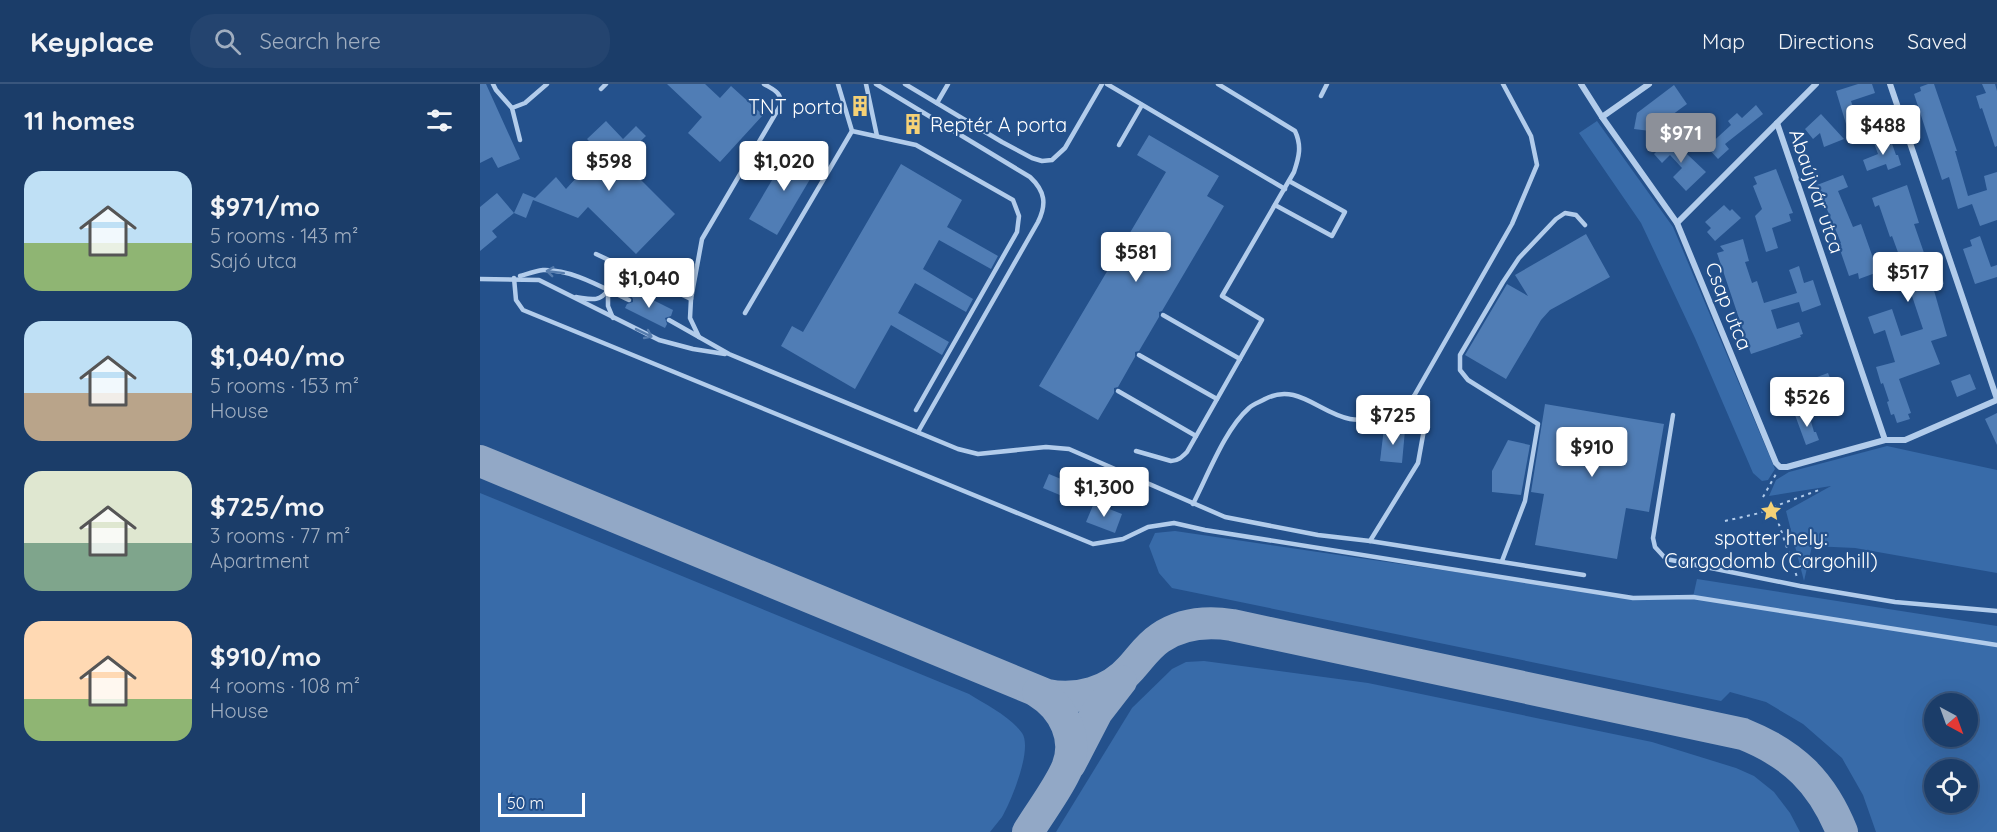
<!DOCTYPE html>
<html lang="en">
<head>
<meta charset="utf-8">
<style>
	body { margin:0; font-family:Quicksand,sans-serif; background:#24446f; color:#f1f3f6; height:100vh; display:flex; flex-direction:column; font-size:22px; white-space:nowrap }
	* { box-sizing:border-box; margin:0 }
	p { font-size:20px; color:#a0aec0 }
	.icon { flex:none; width:33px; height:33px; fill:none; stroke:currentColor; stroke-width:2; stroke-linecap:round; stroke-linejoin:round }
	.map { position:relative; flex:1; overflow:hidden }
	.sheet { display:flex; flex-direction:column; background:#1b3d69; width:480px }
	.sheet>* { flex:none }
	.needle { width:39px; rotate:139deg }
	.tools { position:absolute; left:1444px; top:609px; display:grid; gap:12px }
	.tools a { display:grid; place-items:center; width:54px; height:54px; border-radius:50%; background:#1b3d69; box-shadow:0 6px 24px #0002,0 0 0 2px #39567d; font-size:30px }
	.scale { position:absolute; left:18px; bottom:15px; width:87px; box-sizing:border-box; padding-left:6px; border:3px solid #fff; border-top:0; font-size:16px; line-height:21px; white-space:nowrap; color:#fff; -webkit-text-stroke:4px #24518c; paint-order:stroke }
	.price { position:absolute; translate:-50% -51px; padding:0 14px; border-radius:6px; background:#fff; color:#222; font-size:20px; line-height:39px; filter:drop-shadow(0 2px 3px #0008) }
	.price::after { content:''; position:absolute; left:50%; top:36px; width:18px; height:14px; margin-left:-9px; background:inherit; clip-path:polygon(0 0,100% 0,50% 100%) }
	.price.on { background:#8c9099; color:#fff }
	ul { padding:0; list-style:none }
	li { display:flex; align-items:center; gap:18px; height:150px; padding:0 24px }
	li span { display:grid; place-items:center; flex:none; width:168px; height:120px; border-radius:18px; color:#555 }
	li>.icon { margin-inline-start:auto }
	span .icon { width:72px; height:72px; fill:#fffc; stroke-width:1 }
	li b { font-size:26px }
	h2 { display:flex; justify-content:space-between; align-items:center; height:72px; padding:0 24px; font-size:26px }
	header { display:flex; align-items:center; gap:36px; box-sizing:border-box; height:84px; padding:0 30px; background:#1b3d69; border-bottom:2px solid #39567d }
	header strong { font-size:28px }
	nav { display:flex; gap:33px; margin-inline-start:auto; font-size:21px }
	.search { width:420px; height:54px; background:#24446f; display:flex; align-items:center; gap:15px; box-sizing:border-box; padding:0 21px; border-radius:24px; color:#a0aec0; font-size:22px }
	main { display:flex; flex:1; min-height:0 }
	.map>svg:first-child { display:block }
</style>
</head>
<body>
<header>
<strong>Keyplace</strong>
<div class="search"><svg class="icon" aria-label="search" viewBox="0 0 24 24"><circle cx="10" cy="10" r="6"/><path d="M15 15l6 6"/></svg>Search here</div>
<nav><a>Map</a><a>Directions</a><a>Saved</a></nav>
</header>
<main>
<section class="sheet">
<h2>11 homes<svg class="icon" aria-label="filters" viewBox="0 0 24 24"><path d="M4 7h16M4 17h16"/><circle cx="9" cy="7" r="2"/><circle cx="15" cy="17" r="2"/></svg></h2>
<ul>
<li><span style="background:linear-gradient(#bfe0f5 60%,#8fb573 0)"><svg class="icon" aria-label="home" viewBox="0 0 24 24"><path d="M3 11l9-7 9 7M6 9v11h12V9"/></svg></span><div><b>$971/mo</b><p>5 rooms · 143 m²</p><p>Sajó utca</p></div></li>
<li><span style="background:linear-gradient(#bfe0f5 60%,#b9a48a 0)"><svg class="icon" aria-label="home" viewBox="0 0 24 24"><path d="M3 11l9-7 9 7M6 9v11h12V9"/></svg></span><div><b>$1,040/mo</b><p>5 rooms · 153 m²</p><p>House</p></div></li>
<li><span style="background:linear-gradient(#dfe7d0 60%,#7fa58c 0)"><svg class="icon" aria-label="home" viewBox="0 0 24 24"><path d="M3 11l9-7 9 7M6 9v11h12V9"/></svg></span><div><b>$725/mo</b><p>3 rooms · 77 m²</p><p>Apartment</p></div></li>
<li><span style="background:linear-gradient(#ffd9b3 65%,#8fb573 0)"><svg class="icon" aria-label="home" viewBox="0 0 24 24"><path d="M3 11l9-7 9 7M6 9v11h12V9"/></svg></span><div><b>$910/mo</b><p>4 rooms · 108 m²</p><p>House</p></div></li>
</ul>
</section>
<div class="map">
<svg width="1517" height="748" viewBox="0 0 1517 748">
	<rect width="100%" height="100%" fill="#24518c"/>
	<g fill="#386ba9" fill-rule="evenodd">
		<polygon points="1117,37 1193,143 1295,385 1288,396 1282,397 1273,389 1215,254 1161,139 1099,49"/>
		<polygon points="1407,362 1517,386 1517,489 1375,464 1332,462 1324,497 1306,427 1351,402 1289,412 1296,396 1309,388"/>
		<path d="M0,409L489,610C505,620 531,633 542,649C553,665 531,717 522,733C518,738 514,743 510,748H0Z"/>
		<path d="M695,447L1153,514L1213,513L1217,495L1517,542V748H1396L1383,711L1362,674L1323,640L1286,618L1250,608L1241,617L692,504L679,489L669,462L675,449ZM1455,620H1488V652H1455ZM1455,686H1488V718H1455Z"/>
		<polygon points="724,577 888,599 1172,658 1256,684 1274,692 1294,708 1310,729 1320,748 576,748 652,624 692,585 706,578"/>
	</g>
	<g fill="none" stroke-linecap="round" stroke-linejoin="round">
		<g stroke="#92a8c6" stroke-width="32">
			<path d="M0,377L567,611C597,617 630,608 651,584C661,573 668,562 680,554C702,539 726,537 752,541L1263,650C1313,670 1342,698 1362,748"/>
			<polyline points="590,680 617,628 641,597"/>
			<path d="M548,748C560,728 578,705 587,684C599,655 584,624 558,608"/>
		</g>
	</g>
	<g fill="#507db5">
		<polygon points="0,0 6,0 40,75 18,84 12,73 0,79"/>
		<polygon points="187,0 225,0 240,14 251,2 283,31 240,78 208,49 222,33"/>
		<polygon points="1378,0 1392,0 1395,9 1371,17 1377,36 1391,30 1397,45 1380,52 1379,49 1370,53 1356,7"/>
		<polygon points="1448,0 1454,0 1477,67 1475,67 1488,112 1507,106 1504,92 1517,88 1517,136 1500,142 1492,120 1478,125 1469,93 1462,96 1434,10 1441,7 1440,3"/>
		<polygon points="1502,0 1515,0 1517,7 1517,62 1515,63 1502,24 1500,25 1496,12 1506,9"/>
		<polygon points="1194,1 1207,20 1170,47 1154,45 1157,29"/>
		<polygon points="1276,21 1283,30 1245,60 1249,65 1238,75 1227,63 1251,41 1248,37 1257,29 1262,34"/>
		<polygon points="1341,30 1364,55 1344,63 1340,49 1333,55 1325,45"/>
		<polygon points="126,37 143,55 156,42 166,52 141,76 195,130 156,170 108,123 98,134 53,116 46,134 34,129 43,109 55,114 76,93 86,105 120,68 107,55"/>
		<polygon points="669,51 739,92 727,112 744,122 682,227 679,228 679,233 659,267 655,268 655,273 638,303 634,304 634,309 618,336 559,302 686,88 657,71"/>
		<polygon points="1190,54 1226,88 1206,107 1193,93 1202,84 1190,71 1182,79 1174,70"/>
		<polygon points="1410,54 1416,71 1418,71 1421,81 1408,86 1406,80 1387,87 1383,76 1398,70 1394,59"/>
		<polygon points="311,64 339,80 297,151 269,135"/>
		<polygon points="421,80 482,116 467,143 518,172 511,185 459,156 443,185 493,215 486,228 435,199 418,229 469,258 462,271 411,241 375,305 301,262 312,242 323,248"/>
		<polygon points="1296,85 1313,129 1309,130 1311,137 1292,144 1298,164 1286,168 1275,132 1282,125 1273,102 1277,100 1274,93"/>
		<polygon points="1363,91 1368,103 1358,107 1373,143 1381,140 1398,188 1379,195 1378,189 1369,192 1358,160 1361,159 1337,101"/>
		<polygon points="1427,101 1439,139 1434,140 1451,189 1453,190 1461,188 1464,200 1453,203 1467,252 1451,257 1460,280 1419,295 1431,329 1428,330 1430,335 1417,339 1414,330 1411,331 1407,318 1409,317 1403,299 1401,300 1396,283 1415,278 1405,246 1394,250 1388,233 1412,225 1421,252 1443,245 1428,200 1432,198 1427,181 1423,182 1412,152 1410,153 1399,121 1395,123 1392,114"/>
		<polygon points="17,109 34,129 12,147 17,153 0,167 0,123"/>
		<polygon points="1244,121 1250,127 1252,125 1261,134 1235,157 1227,148 1231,144 1225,138"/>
		<polygon points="1106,150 1130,193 1070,226 1061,236 1026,295 985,271 1027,200 1048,212 1035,191"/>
		<polygon points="1500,152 1511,183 1517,181 1517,193 1495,200 1483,165 1492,162 1490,156"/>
		<polygon points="1263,155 1269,177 1265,178 1272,199 1277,197 1284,219 1317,209 1309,186 1319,182 1324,199 1333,196 1341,221 1322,228 1319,218 1291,226 1297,245 1319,238 1323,250 1320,251 1321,253 1271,270 1237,169 1244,167 1240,162"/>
		<polygon points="153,206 193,226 191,232 185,234 187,240 185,244 145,224 147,220 153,218 153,215 151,212"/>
		<polygon points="1348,289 1352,299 1332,306 1329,296"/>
		<polygon points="1490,290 1496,305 1477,313 1471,297"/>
		<polygon points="1065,320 1184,340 1169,428 1146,424 1137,475 1055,461 1064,410 1051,408"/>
		<polygon points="1328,327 1334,348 1336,348 1339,356 1326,361 1315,331"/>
		<polygon points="1517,329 1517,361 1505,335"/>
		<polygon points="904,344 925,346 922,379 900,377"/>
		<polygon points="1028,356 1050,361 1041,411 1012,408 1012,387"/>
		<polygon points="569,390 605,405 599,419 563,404"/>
		<polygon points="614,419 642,430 635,449 606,438"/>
	</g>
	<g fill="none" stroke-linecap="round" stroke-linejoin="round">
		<g stroke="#b2cceb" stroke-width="2" stroke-dasharray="3 4.5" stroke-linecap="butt">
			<polyline points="1283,413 1296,390"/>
			<polyline points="1293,423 1339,406"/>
			<polyline points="1245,437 1280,429 1293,423 1317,493"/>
		</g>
		<g stroke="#b2cceb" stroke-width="4.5">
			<polyline points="13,0 16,6 32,24"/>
			<polyline points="386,0 397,52"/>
			<path d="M396,0L550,93C565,107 567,120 558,138L438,348"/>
			<polyline points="425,0 522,58 552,74 562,77 572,76 585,64 622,0"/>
			<polyline points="627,0 805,105"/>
			<polyline points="121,5 126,0"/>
			<polyline points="841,12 847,0"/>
			<polyline points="457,19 468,0"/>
			<polyline points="372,47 436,61 533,116 539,132 537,148 436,326"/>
			<polyline points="40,56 32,24 45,19 67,0"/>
			<polyline points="639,61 662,21"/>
			<polyline points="795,121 852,152 865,128 809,97"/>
			<polyline points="116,170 211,215"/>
			<path d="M40,192C47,190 55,187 63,186C92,185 123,204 149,216"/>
			<polyline points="34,194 36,216 43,226 613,460 643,455 668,443 694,439 725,446 1153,514 1213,513 1517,561"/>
			<polyline points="0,195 59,196 179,256 213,265 245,270"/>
			<polyline points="128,207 128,222 133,234"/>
			<path d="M96,213C110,215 119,219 128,206"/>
			<polyline points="265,229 372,47 358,0"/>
			<polyline points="683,231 760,275"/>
			<polyline points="189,236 249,270 478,365 498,370 566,363 589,365 745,433 838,451 890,457 1104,491"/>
			<path d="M219,253L210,234L211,215L222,155L300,22C303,9 294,6 284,0"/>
			<polyline points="659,271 737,315"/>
			<polyline points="638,307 716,352"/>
			<polyline points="1193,331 1173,454 1175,463 1186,475 1320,502 1415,518 1517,527"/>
			<path d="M656,367L691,377C698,377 702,373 707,368L782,236L742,212L814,88C819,73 822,62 815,47L738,0"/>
			<path d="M713,420C728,391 745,345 769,324C773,320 780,318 785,315C817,298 839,329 870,335C893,339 917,325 934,312L1032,140L1057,81L1051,52L1023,0"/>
			<polyline points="890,457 938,379 947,329 934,312"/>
			<polyline points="1022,477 1045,417 1058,340 988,296 980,286 980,271 1023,198 1039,174 1076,135 1085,129 1096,131 1105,141"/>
		</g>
		<g stroke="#b2cceb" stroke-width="6">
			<polyline points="1101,0 1122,33 1197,139 1296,379 1300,383 1307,383 1405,356 1425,356 1517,316"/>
			<polyline points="1410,0 1517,315"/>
			<polyline points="1122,33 1169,0"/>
			<polyline points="1297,39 1405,356"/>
			<polyline points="1197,139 1336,0"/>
		</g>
	</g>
	<defs><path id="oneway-shaft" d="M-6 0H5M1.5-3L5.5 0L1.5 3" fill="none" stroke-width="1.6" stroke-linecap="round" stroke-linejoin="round" transform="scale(1.5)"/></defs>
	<g stroke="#567cad">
		<use href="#oneway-shaft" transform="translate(75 188) rotate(-173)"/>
		<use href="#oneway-shaft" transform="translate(164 249) rotate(26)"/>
	</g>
	<defs>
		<symbol id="building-bare" viewBox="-9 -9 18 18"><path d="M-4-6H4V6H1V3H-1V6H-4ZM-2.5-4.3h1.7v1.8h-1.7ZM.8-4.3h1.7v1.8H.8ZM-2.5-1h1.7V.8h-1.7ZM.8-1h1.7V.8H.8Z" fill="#f5d176" stroke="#24518c" stroke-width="2.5" paint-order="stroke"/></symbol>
		<symbol id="sight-bare" viewBox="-9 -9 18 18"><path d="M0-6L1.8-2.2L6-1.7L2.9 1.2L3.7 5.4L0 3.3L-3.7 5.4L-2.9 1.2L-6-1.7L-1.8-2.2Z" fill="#f5d176" stroke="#24518c" stroke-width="2.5" paint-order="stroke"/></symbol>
	</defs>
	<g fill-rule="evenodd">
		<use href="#building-bare" x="365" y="7" width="30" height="30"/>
		<use href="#building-bare" x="418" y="25" width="30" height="30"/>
		<use href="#sight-bare" x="1276" y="412" width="30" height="30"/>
	</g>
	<g text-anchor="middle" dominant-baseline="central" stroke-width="4.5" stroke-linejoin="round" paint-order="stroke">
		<g font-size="20" fill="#fff" stroke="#24518c" text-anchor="end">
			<text x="363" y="22">TNT porta</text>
			<text x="450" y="40" text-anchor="start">Reptér A porta</text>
			<text x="1291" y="453" text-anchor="middle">spotter hely:<tspan x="1291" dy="23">Cargodomb (Cargohill)</tspan></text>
		</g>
		<g font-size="20" fill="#fff" stroke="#24518c">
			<text transform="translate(1337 107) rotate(71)">Abaújvár utca</text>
			<text transform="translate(1249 222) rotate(68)">Csap utca</text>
		</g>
	</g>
</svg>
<div class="tools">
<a><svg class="needle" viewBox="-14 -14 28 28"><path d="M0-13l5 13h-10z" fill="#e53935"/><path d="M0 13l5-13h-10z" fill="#a0aec0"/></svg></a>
<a><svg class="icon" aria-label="locate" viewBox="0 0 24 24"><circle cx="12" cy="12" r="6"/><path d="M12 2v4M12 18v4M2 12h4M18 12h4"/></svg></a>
</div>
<div class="scale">50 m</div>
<b class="price" style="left:1403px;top:72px">$488</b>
<b class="price on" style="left:1201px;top:80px">$971</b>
<b class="price" style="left:129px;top:108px">$598</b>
<b class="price" style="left:304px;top:108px">$1,020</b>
<b class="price" style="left:656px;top:199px">$581</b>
<b class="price" style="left:1428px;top:219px">$517</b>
<b class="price" style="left:169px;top:225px">$1,040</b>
<b class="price" style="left:1327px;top:344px">$526</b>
<b class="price" style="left:913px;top:362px">$725</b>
<b class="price" style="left:1112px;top:394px">$910</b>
<b class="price" style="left:624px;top:434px">$1,300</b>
</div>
</main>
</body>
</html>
